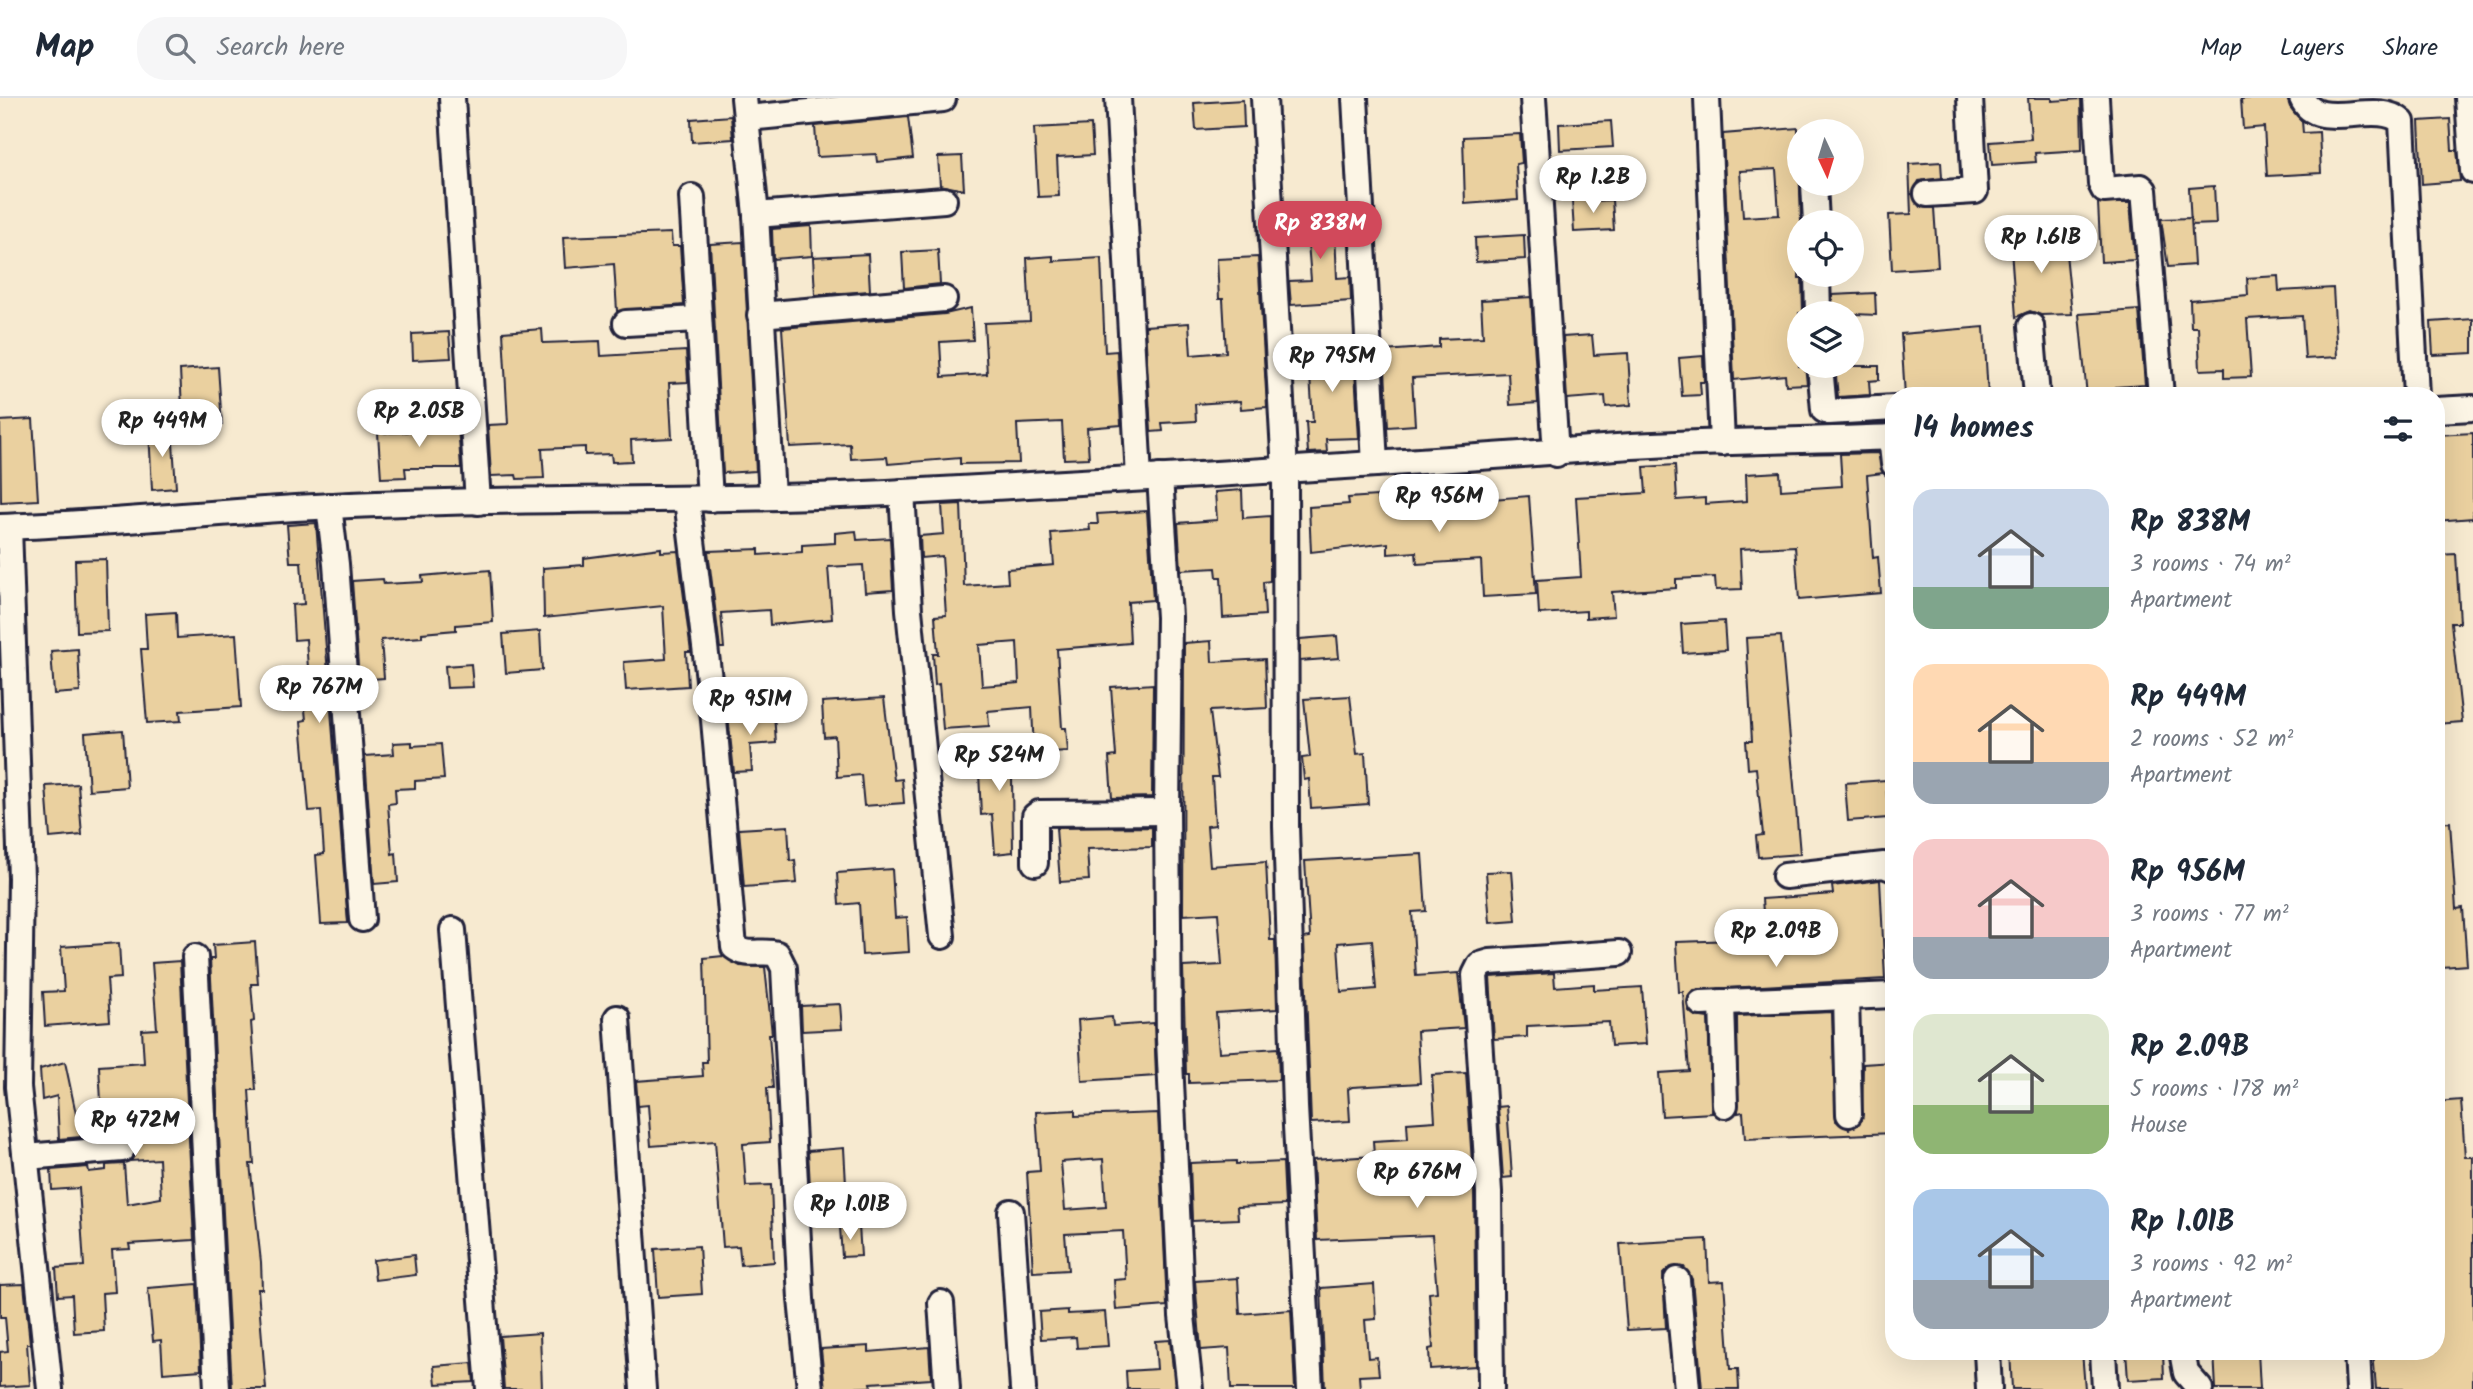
<!DOCTYPE html>
<html lang="en">
<head>
<meta charset="utf-8">
<style>
	body { margin:0; font-family:Kalam,sans-serif; background:#f6f6f7; color:#1f2937; height:100vh; display:flex; flex-direction:column; font-size:26px; white-space:nowrap }
	* { box-sizing:border-box; margin:0 }
	p { font-size:23px; color:#747a83 }
	.icon { flex:none; width:38px; height:38px; fill:none; stroke:currentColor; stroke-width:2; stroke-linecap:round; stroke-linejoin:round }
	.map { position:relative; flex:1; overflow:hidden }
	.side { position:absolute; left:1885px; top:289px; width:560px; height:973px; display:flex; flex-direction:column; background:#fff; border-radius:28px; box-shadow:0 7px 28px #0002 }
	.side>* { flex:none }
	.needle { width:46px; rotate:176deg }
	.buttons { position:absolute; left:1787px; top:21px; display:grid; gap:14px }
	.buttons a { display:grid; place-items:center; width:77px; height:77px; border-radius:50%; background:#fff; box-shadow:0 7px 28px #0002; font-size:35px }
	.price { position:absolute; translate:-50% -60px; padding:0 16px; border-radius:24px; background:#fff; color:#222; font-size:23px; line-height:46px; filter:drop-shadow(0 2px 4px #0008) }
	.price::after { content:''; position:absolute; left:50%; top:42px; width:21px; height:16px; margin-left:-10px; background:inherit; clip-path:polygon(0 0,100% 0,50% 100%) }
	.price.active { background:#d1495b; color:#fff }
	ul { padding:0; list-style:none }
	li { display:flex; align-items:center; gap:21px; height:175px; padding:0 28px }
	li span { display:grid; place-items:center; flex:none; width:196px; height:140px; border-radius:21px; color:#555 }
	li>.icon { margin-inline-start:auto }
	span .icon { width:84px; height:84px; fill:#fffc; stroke-width:1 }
	li b { font-size:30px }
	h2 { display:flex; justify-content:space-between; align-items:center; height:84px; padding:0 28px; font-size:30px }
	header { display:flex; align-items:center; gap:42px; box-sizing:border-box; height:98px; padding:0 35px; background:#fff; border-bottom:2px solid #e0e1e3 }
	header strong { font-size:33px }
	nav { display:flex; gap:38px; margin-inline-start:auto; font-size:24px }
	.search { width:490px; height:63px; background:#f6f6f7; display:flex; align-items:center; gap:18px; box-sizing:border-box; padding:0 24px; border-radius:28px; color:#747a83; font-size:26px }
	.map>svg:first-child { display:block }
</style>
</head>
<body>
<header>
<strong>Map</strong>
<div class="search"><svg class="icon" aria-label="search" viewBox="0 0 24 24"><circle cx="10" cy="10" r="6"/><path d="M15 15l6 6"/></svg>Search here</div>
<nav><a>Map</a><a>Layers</a><a>Share</a></nav>
</header>
<div class="map">
<svg width="2473" height="1291" viewBox="0 0 2473 1291">
	<rect width="100%" height="100%" fill="#f7ead0"/>
	<filter id="ink" filterUnits="userSpaceOnUse"><feTurbulence type="fractalNoise" baseFrequency=".0143" numOctaves="2"/><feDisplacementMap in="SourceGraphic" scale="14" xChannelSelector="R" yChannelSelector="G"/><feConvolveMatrix kernelMatrix="1 2 1 2 8 2 1 2 1" color-interpolation-filters="sRGB"/></filter>
	<g filter="url(#ink)">
		<g fill="#ead09f" stroke="#22223b" stroke-width="2" fill-rule="evenodd">
			<polygon points="2028,0 2052,0 2052,3 2081,1 2082,52 2035,55 2036,64 1992,67 1990,44 2031,41"/>
			<polygon points="2254,0 2287,0 2290,9 2302,23 2303,35 2319,34 2321,75 2267,78 2264,29 2243,31 2241,1"/>
			<polygon points="1243,2 1244,29 1196,32 1194,5"/>
			<polygon points="731,18 733,41 692,44 691,21"/>
			<polygon points="908,19 913,60 877,64 876,56 817,59 815,28"/>
			<polygon points="2450,21 2452,52 2457,52 2460,83 2422,86 2419,23"/>
			<polygon points="1611,23 1613,49 1560,52 1559,26"/>
			<polygon points="1091,27 1093,57 1057,59 1059,98 1038,99 1034,30"/>
			<path d="M1798,30L1801,124L1799,180H1802L1803,215H1799V268H1805L1807,286L1786,287L1785,277L1734,282L1723,36ZM1776,71L1779,117L1743,119L1740,73Z"/>
			<polygon points="1520,36 1522,65 1516,66 1518,102 1465,106 1463,39"/>
			<polygon points="962,58 964,92 940,87 938,59"/>
			<polygon points="1941,64 1942,80 1919,83 1912,96 1920,109 1934,110 1938,169 1892,172 1889,117 1911,116 1909,66"/>
			<polygon points="2214,88 2216,126 2191,127 2189,90"/>
			<polygon points="1592,100 1592,103 1612,102 1614,132 1574,134 1572,102"/>
			<polygon points="2098,105 2130,105 2135,162 2101,164"/>
			<polygon points="1334,111 1337,180 1350,179 1351,203 1291,207 1289,183 1311,182 1308,144 1298,144 1296,113"/>
			<polygon points="2191,120 2194,167 2168,169 2161,121"/>
			<polygon points="811,128 812,158 773,161 772,131"/>
			<polygon points="671,135 672,148 680,148 684,207 617,213 614,166 565,170 563,139"/>
			<polygon points="2064,135 2072,216 2041,217 2030,213 2016,219 2010,138"/>
			<polygon points="1524,137 1525,161 1476,164 1475,140"/>
			<polygon points="743,144 756,373 723,375 710,146"/>
			<polygon points="938,152 940,186 904,190 902,154"/>
			<polygon points="868,156 870,193 815,197 813,159"/>
			<polygon points="1053,158 1053,163 1101,160 1105,254 1117,253 1121,327 1087,330 1089,360 1064,361 1062,324 1017,326 1019,365 960,366 960,360 888,366 887,359 851,361 850,346 790,349 782,230 945,216 971,210 973,242 940,244 942,279 987,276 984,225 1030,223 1027,160"/>
			<polygon points="1258,159 1267,309 1241,311 1240,303 1195,306 1196,323 1162,325 1163,333 1151,334 1145,228 1189,225 1191,257 1226,254 1223,201 1219,201 1217,161"/>
			<polygon points="2278,178 2279,193 2333,190 2337,259 2305,261 2302,218 2247,221 2251,279 2224,280 2224,271 2200,272 2198,229 2191,229 2190,202 2248,197 2247,180"/>
			<polygon points="1875,195 1876,217 1833,215 1832,197"/>
			<polygon points="1531,199 1538,305 1510,307 1508,275 1412,280 1415,327 1388,329 1384,253 1439,249 1439,241 1483,239 1481,202"/>
			<polygon points="2139,212 2145,287 2116,289 2117,298 2087,298 2079,216"/>
			<polygon points="2473,221 2473,255 2433,257 2431,224"/>
			<polygon points="1984,229 1988,298 1905,298 1901,236"/>
			<polygon points="542,231 543,245 600,243 601,258 686,253 688,284 669,285 672,340 631,342 632,363 612,364 611,356 585,357 585,349 542,351 544,380 517,381 516,377 491,378 488,327 508,326 503,234"/>
			<polygon points="449,234 451,260 413,262 412,236"/>
			<polygon points="1592,237 1594,257 1628,255 1631,307 1606,309 1605,298 1567,301 1563,239"/>
			<polygon points="1353,240 1359,340 1326,341 1327,354 1308,355 1306,324 1313,324 1308,246"/>
			<polygon points="1703,258 1704,284 1700,284 1701,297 1682,298 1679,260"/>
			<polygon points="1835,268 1879,268 1879,282 1869,283 1870,297 1838,299"/>
			<polygon points="218,269 222,327 183,329 180,272"/>
			<polygon points="33,321 38,402 1,404 0,323"/>
			<polygon points="453,324 453,328 458,328 461,370 405,370 406,379 381,380 378,335 407,334 406,327"/>
			<polygon points="172,330 176,390 152,392 149,331"/>
			<polygon points="2473,335 2473,420 2436,423 2436,337"/>
			<polygon points="1878,355 1883,375 1867,377 1873,460 1878,459 1881,495 1799,502 1795,448 1740,451 1742,491 1716,492 1715,479 1676,481 1676,490 1612,494 1614,518 1586,520 1586,513 1539,516 1537,482 1581,479 1576,399 1646,395 1644,369 1675,367 1677,402 1705,400 1705,406 1747,403 1746,376 1780,374 1781,392 1842,388 1840,356"/>
			<polygon points="1242,392 1243,420 1270,418 1270,483 1263,484 1265,517 1223,520 1221,479 1217,479 1216,470 1181,472 1178,425 1217,422 1215,394"/>
			<polygon points="1443,395 1443,405 1529,398 1536,496 1483,499 1481,462 1417,466 1416,454 1388,456 1388,445 1311,454 1309,409 1349,406 1348,400 1377,398 1377,402"/>
			<path d="M961,406L964,488L1008,485L1007,471L1054,467L1051,435L1090,432L1089,426H1098L1097,416L1147,413L1153,502L1128,504L1130,545L1057,551L1062,630H1066L1068,653L1034,655L1032,609L988,613L989,628L943,631L939,586L935,587L933,556H938L935,518L946,517L942,458L921,460L920,438L944,436L942,407ZM1017,544L1019,585L982,588L979,547Z"/>
			<polygon points="316,425 348,825 321,826 316,757 324,756 321,712 309,713 301,623 306,622 304,601 310,600 306,541 294,542 292,507 304,506 301,464 290,464 287,427"/>
			<polygon points="856,433 857,442 890,440 893,492 865,494 863,467 828,469 832,521 770,527 769,512 721,515 724,550 720,550 708,453 759,451 759,457 802,454 802,447 835,445 835,435"/>
			<polygon points="661,450 661,454 678,453 691,554 686,554 688,588 626,592 624,564 666,561 663,508 544,520 543,470 584,467 584,460"/>
			<polygon points="2456,456 2460,525 2451,525 2462,624 2436,626 2436,457"/>
			<polygon points="106,461 108,533 77,534 75,462"/>
			<polygon points="490,472 493,524 456,527 456,532 422,535 422,539 381,542 384,580 359,582 352,483 383,481 384,486 423,484 422,478"/>
			<polygon points="176,514 177,540 236,536 241,609 180,613 181,623 147,625 141,551 147,551 145,516"/>
			<polygon points="1724,523 1726,552 1683,555 1681,526"/>
			<polygon points="540,533 542,572 506,575 503,536"/>
			<polygon points="1337,538 1339,560 1300,563 1300,541"/>
			<polygon points="1781,538 1800,756 1758,759 1756,738 1763,737 1756,670 1748,671 1746,643 1752,643 1746,540"/>
			<polygon points="1211,543 1212,564 1265,561 1267,610 1210,613 1218,679 1212,679 1215,727 1207,728 1210,768 1266,764 1270,842 1275,842 1277,911 1216,915 1219,954 1278,950 1279,982 1189,985 1189,976 1186,976 1183,869 1222,867 1218,815 1183,817 1184,545"/>
			<polygon points="78,551 80,594 54,596 51,553"/>
			<polygon points="471,566 473,589 447,590 445,568"/>
			<polygon points="1153,586 1152,699 1112,700 1109,659 1116,658 1111,589"/>
			<polygon points="1350,598 1357,656 1365,655 1368,706 1311,710 1309,681 1304,682 1302,660 1310,659 1304,601"/>
			<polygon points="884,600 894,682 902,681 904,705 864,708 861,677 837,679 835,638 824,639 822,604"/>
			<polygon points="774,615 776,645 750,647 752,673 734,674 728,618"/>
			<polygon points="123,632 127,689 89,692 85,635"/>
			<polygon points="412,644 412,648 441,646 444,681 415,683 415,690 395,691 396,705 388,706 392,756 396,755 398,784 374,786 365,658 394,656 393,645"/>
			<polygon points="1019,650 1021,680 1012,680 1013,754 995,756 992,716 981,717 978,653"/>
			<polygon points="1886,682 1888,720 1848,723 1845,685"/>
			<polygon points="78,686 82,737 50,740 46,688"/>
			<polygon points="2450,724 2456,811 2463,810 2467,867 2442,869 2436,725"/>
			<polygon points="788,728 790,763 795,762 797,785 744,789 739,731"/>
			<polygon points="1152,729 1152,749 1087,751 1089,782 1060,784 1056,730"/>
			<path d="M1422,756L1426,813L1412,814L1416,878L1458,875L1464,930L1417,933L1420,985L1352,989L1348,991L1350,1023L1311,1025L1304,840L1310,839L1305,763ZM1372,842L1376,891L1341,894L1338,845Z"/>
			<polygon points="892,771 895,820 907,819 909,854 862,857 859,805 839,807 837,775"/>
			<polygon points="1512,773 1516,823 1490,825 1486,774"/>
			<polygon points="1880,782 1885,881 1694,892 1688,899 1688,912 1695,918 1708,920 1712,1015 1662,1018 1659,975 1689,973 1683,894 1679,894 1676,844 1765,841 1762,801 1833,796 1832,788"/>
			<polygon points="255,844 258,886 251,886 254,923 251,924 256,992 249,992 254,1066 250,1066 261,1164 262,1191 258,1191 266,1291 232,1291 210,861 214,861 213,847"/>
			<polygon points="119,845 121,880 107,881 110,923 45,928 43,894 64,893 61,849"/>
			<polygon points="723,858 740,868 765,869 772,936 769,936 773,990 767,990 770,1044 743,1046 746,1088 771,1087 774,1164 741,1167 739,1148 723,1149 715,1043 651,1048 648,1007 638,1008 636,983 703,978 702,964 707,964 704,860"/>
			<polygon points="180,863 194,1142 129,1146 130,1151 112,1152 115,1194 102,1195 104,1233 74,1235 72,1197 58,1198 56,1170 84,1168 79,1090 52,1092 51,1072 88,1069 89,1074 106,1072 106,1067 124,1066 127,1106 161,1100 159,1061 131,1063 137,1050 134,1042 121,1036 103,1038 99,968 144,965 142,932 157,931 152,865"/>
			<polygon points="1554,875 1555,889 1594,886 1594,892 1642,889 1646,946 1611,948 1609,924 1527,928 1527,939 1494,941 1490,879"/>
			<polygon points="840,906 842,931 802,933 801,908"/>
			<polygon points="1832,914 1836,1023 1849,1031 1862,1022 1863,966 1894,964 1894,1035 1745,1041 1743,1014 1738,1015 1737,918"/>
			<polygon points="1112,919 1113,928 1154,925 1156,978 1082,983 1078,922"/>
			<polygon points="65,964 81,1039 59,1041 57,998 42,1002 40,971"/>
			<polygon points="1466,975 1474,1095 1476,1268 1430,1271 1429,1251 1433,1250 1429,1195 1437,1194 1432,1137 1317,1142 1313,1062 1374,1058 1373,1043 1408,1041 1407,1025 1435,1023 1432,977"/>
			<polygon points="2461,1002 2465,1059 2473,1059 2473,1291 2376,1291 2373,1253 2436,1253 2436,1004"/>
			<polygon points="1507,1008 1512,1079 1503,1080 1498,1009"/>
			<path d="M1075,1012V1018L1158,1015L1167,1208L1116,1212L1114,1182L1126,1181L1123,1133L1065,1136L1068,1172L1033,1174L1027,1074L1040,1073L1036,1014ZM1103,1061L1106,1109L1065,1112L1061,1064Z"/>
			<polygon points="844,1050 846,1086 810,1088 808,1053"/>
			<polygon points="1236,1063 1236,1066 1283,1064 1285,1107 1237,1109 1238,1121 1192,1123 1190,1065"/>
			<polygon points="859,1128 861,1158 842,1159 840,1129"/>
			<polygon points="1707,1141 1709,1184 1724,1183 1730,1271 1738,1271 1739,1291 1702,1291 1692,1181 1684,1169 1669,1170 1663,1176 1666,1230 1627,1232 1620,1146"/>
			<polygon points="699,1148 702,1196 658,1199 655,1151"/>
			<polygon points="414,1157 416,1177 375,1182 373,1162"/>
			<polygon points="1238,1180 1240,1216 1291,1212 1295,1291 1231,1291 1229,1250 1201,1252 1195,1183"/>
			<polygon points="24,1186 30,1246 27,1246 30,1287 0,1289 0,1254 8,1253 5,1219 0,1219 0,1187"/>
			<polygon points="197,1186 201,1272 163,1275 161,1242 153,1243 148,1190"/>
			<polygon points="1374,1186 1376,1221 1365,1222 1368,1260 1377,1259 1379,1277 1359,1278 1360,1291 1325,1291 1321,1190"/>
			<polygon points="1068,1212 1068,1216 1105,1214 1108,1248 1077,1250 1076,1239 1041,1241 1039,1214"/>
			<polygon points="540,1235 542,1291 504,1291 500,1238"/>
			<polygon points="1170,1242 1175,1291 1127,1291 1126,1273 1157,1271 1155,1243"/>
			<polygon points="869,1248 869,1254 929,1249 931,1281 871,1285 872,1289 825,1291 821,1251"/>
			<polygon points="2010,1253 2082,1253 2085,1291 2012,1291"/>
			<polygon points="2126,1253 2163,1253 2164,1280 2128,1282"/>
			<polygon points="2214,1253 2258,1253 2260,1291 2216,1291"/>
			<polygon points="472,1265 474,1284 436,1286 434,1268"/>
		</g>
		<g fill="none" stroke-linecap="round" stroke-linejoin="round">
			<defs>
				<g id="minor">
					<polyline points="452,0 478,404"/>
					<polyline points="744,0 756,117 772,399"/>
					<polyline points="1118,0 1139,380"/>
					<polyline points="1264,0 1285,373 1286,728 1295,1009 1310,1291"/>
					<polyline points="1355,0 1375,366"/>
					<polyline points="1533,0 1556,356"/>
					<polyline points="1707,0 1722,345"/>
					<polyline points="2096,0 2101,86 2104,92 2141,89 2144,92 2161,298"/>
					<path d="M2302,0C2317,36 2377,0 2402,24L2416,298"/>
					<polyline points="2468,0 2473,73"/>
					<polyline points="747,20 943,1"/>
					<polyline points="1814,86 1816,124"/>
					<polyline points="1927,96 1975,93 1970,0"/>
					<polyline points="692,99 710,401"/>
					<polyline points="756,117 944,102"/>
					<polyline points="1817,177 1818,215"/>
					<polyline points="760,217 944,201"/>
					<polyline points="626,225 698,221"/>
					<polyline points="2031,228 2037,298"/>
					<polyline points="1820,268 1824,312 1829,314 1894,310"/>
					<polyline points="2436,312 2473,310"/>
					<polyline points="1891,339 1894,366"/>
					<polyline points="1160,379 1169,519 1167,714 1169,941 1182,1218 1190,1291"/>
					<polyline points="902,394 909,512 942,838"/>
					<path d="M687,402L714,622L734,849C748,860 762,851 777,856L784,870L801,1201L810,1291"/>
					<polyline points="329,408 336,466 362,821"/>
					<path d="M0,429C111,426 222,413 333,408C523,398 714,405 904,394C1142,381 1380,367 1617,349C1709,343 1802,343 1894,339"/>
					<polyline points="9,429 21,780 18,989 50,1291"/>
					<polyline points="1035,765 1035,718 1039,715 1167,714"/>
					<polyline points="1785,778 1884,767 1894,771"/>
					<polyline points="453,832 489,1291"/>
					<polyline points="195,859 217,1291"/>
					<polyline points="1846,899 1849,1016"/>
					<polyline points="1722,904 1725,1007"/>
					<polyline points="1701,905 1894,897"/>
					<polyline points="617,920 643,1291"/>
					<polyline points="26,1059 122,1051"/>
					<polyline points="1011,1114 1023,1291"/>
					<polyline points="1677,1182 1687,1291"/>
					<polyline points="941,1205 947,1291"/>
					<polyline points="1987,1253 1989,1291"/>
					<polyline points="2103,1253 2105,1291"/>
					<polyline points="2182,1253 2186,1275 2200,1291"/>
					<polyline points="2357,1253 2359,1291"/>
					<polyline points="1491,1291 1489,1094 1475,877 1480,867 1490,864 1619,855"/>
				</g>
			</defs>
			<use href="#minor" stroke="#22223b" stroke-width="30"/>
			<use href="#minor" stroke="#fcf5e5" stroke-width="24"/>
		</g>
	</g>
</svg>
<div class="buttons">
<a><svg class="needle" viewBox="-14 -14 28 28"><path d="M0-13l5 13h-10z" fill="#e53935"/><path d="M0 13l5-13h-10z" fill="#747a83"/></svg></a>
<a><svg class="icon" aria-label="locate" viewBox="0 0 24 24"><circle cx="12" cy="12" r="6"/><path d="M12 2v4M12 18v4M2 12h4M18 12h4"/></svg></a>
<a><svg class="icon" aria-label="layers" viewBox="0 0 24 24"><path d="M12 4l9 5-9 5-9-5zM3 14l9 5 9-5"/></svg></a>
</div>
<b class="price" style="left:1593px;top:117px">Rp 1.2B</b>
<b class="price active" style="left:1320px;top:163px">Rp 838M</b>
<b class="price" style="left:2041px;top:177px">Rp 1.61B</b>
<b class="price" style="left:1332px;top:296px">Rp 795M</b>
<b class="price" style="left:419px;top:351px">Rp 2.05B</b>
<b class="price" style="left:162px;top:361px">Rp 449M</b>
<b class="price" style="left:1439px;top:436px">Rp 956M</b>
<b class="price" style="left:319px;top:627px">Rp 767M</b>
<b class="price" style="left:750px;top:639px">Rp 951M</b>
<b class="price" style="left:999px;top:695px">Rp 524M</b>
<b class="price" style="left:1776px;top:871px">Rp 2.09B</b>
<b class="price" style="left:135px;top:1060px">Rp 472M</b>
<b class="price" style="left:1417px;top:1112px">Rp 676M</b>
<b class="price" style="left:850px;top:1144px">Rp 1.01B</b>
<section class="side">
<h2>14 homes<svg class="icon" aria-label="filters" viewBox="0 0 24 24"><path d="M4 7h16M4 17h16"/><circle cx="9" cy="7" r="2"/><circle cx="15" cy="17" r="2"/></svg></h2>
<ul>
<li><span style="background:linear-gradient(#c9d6e8 70%,#7fa58c 0)"><svg class="icon" aria-label="home" viewBox="0 0 24 24"><path d="M3 11l9-7 9 7M6 9v11h12V9"/></svg></span><div><b>Rp 838M</b><p>3 rooms · 74 m²</p><p>Apartment</p></div></li>
<li><span style="background:linear-gradient(#ffd9b3 70%,#9aa5b1 0)"><svg class="icon" aria-label="home" viewBox="0 0 24 24"><path d="M3 11l9-7 9 7M6 9v11h12V9"/></svg></span><div><b>Rp 449M</b><p>2 rooms · 52 m²</p><p>Apartment</p></div></li>
<li><span style="background:linear-gradient(#f6c9c9 70%,#9aa5b1 0)"><svg class="icon" aria-label="home" viewBox="0 0 24 24"><path d="M3 11l9-7 9 7M6 9v11h12V9"/></svg></span><div><b>Rp 956M</b><p>3 rooms · 77 m²</p><p>Apartment</p></div></li>
<li><span style="background:linear-gradient(#dfe7d0 65%,#8fb573 0)"><svg class="icon" aria-label="home" viewBox="0 0 24 24"><path d="M3 11l9-7 9 7M6 9v11h12V9"/></svg></span><div><b>Rp 2.09B</b><p>5 rooms · 178 m²</p><p>House</p></div></li>
<li><span style="background:linear-gradient(#a9c7e8 65%,#9aa5b1 0)"><svg class="icon" aria-label="home" viewBox="0 0 24 24"><path d="M3 11l9-7 9 7M6 9v11h12V9"/></svg></span><div><b>Rp 1.01B</b><p>3 rooms · 92 m²</p><p>Apartment</p></div></li>
</ul>
</section>
</div>
</body>
</html>
